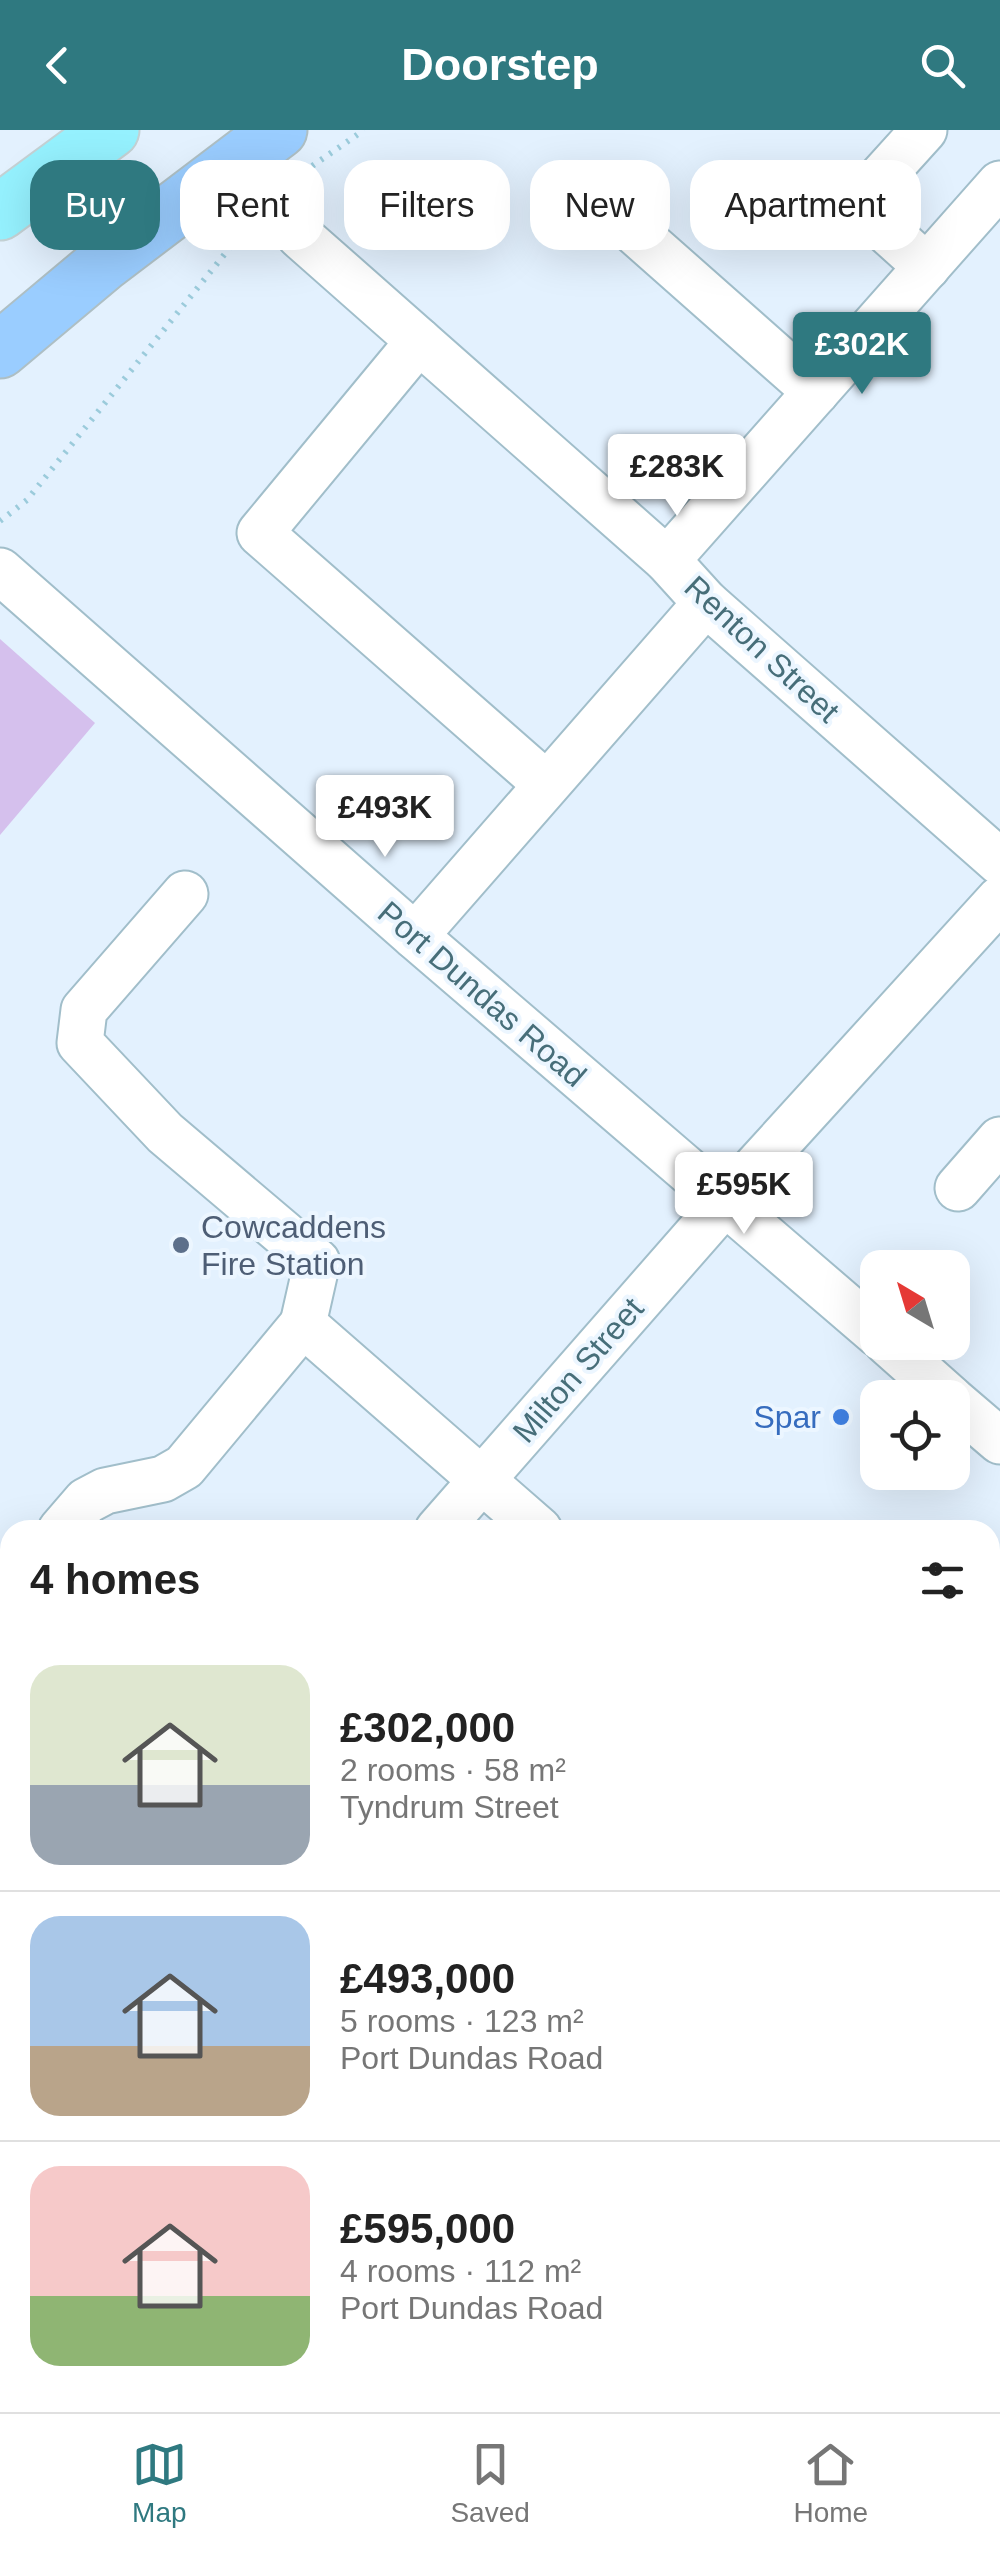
<!DOCTYPE html>
<html lang="en">
<head>
<meta charset="utf-8">
<style>
	body { margin:0; font-family:Arial,sans-serif; background:#f6f6f6; color:#222; height:100vh; display:flex; flex-direction:column; font-size:38px; white-space:nowrap }
	* { box-sizing:border-box; margin:0 }
	p { font-size:32px; color:#767676 }
	.icon { flex:none; width:55px; height:55px; fill:none; stroke:currentColor; stroke-width:2; stroke-linecap:round; stroke-linejoin:round }
	.map { position:relative; flex:1; overflow:hidden }
	.details { position:absolute; left:0px; top:1390px; width:1000px; height:892px; display:flex; flex-direction:column; background:#fff; border-radius:30px 30px 0 0; box-shadow:0 10px 40px #0002 }
	.details>* { flex:none }
	.guide { position:absolute; left:30px; top:30px; width:940px; height:90px; display:flex; gap:20px }
	.needle { width:65px; rotate:322deg }
	.controls { position:absolute; left:860px; top:1120px; display:grid; gap:20px }
	.controls a { display:grid; place-items:center; width:110px; height:110px; border-radius:20px; background:#fff; box-shadow:0 10px 40px #0002; font-size:50px }
	.price { position:absolute; translate:-50% -85px; padding:0 22px; border-radius:10px; background:#fff; color:#222; font-size:32px; line-height:65px; filter:drop-shadow(0 2px 5px #0008) }
	.price::after { content:''; position:absolute; left:50%; top:60px; width:30px; height:22px; margin-left:-15px; background:inherit; clip-path:polygon(0 0,100% 0,50% 100%) }
	.price.selected { background:#2f7980; color:#fff }
	ul { padding:0; list-style:none }
	li { display:flex; align-items:center; gap:30px; height:250px; padding:0 30px }
	li+li { border-top:2px solid #e0e0e0 }
	li span { display:grid; place-items:center; flex:none; width:280px; height:200px; border-radius:30px; color:#555 }
	li>.icon { margin-inline-start:auto }
	span .icon { width:120px; height:120px; fill:#fffc; stroke-width:1 }
	li b { font-size:42px }
	h2 { display:flex; justify-content:space-between; align-items:center; height:120px; padding:0 30px; font-size:42px }
	.pill { padding:0 35px; border-radius:30px; background:#fff; box-shadow:0 10px 40px #0002; font-size:35px; line-height:90px }
	.pill.selected { background:#2f7980; color:#fff }
	header { display:flex; justify-content:space-between; align-items:center; height:130px; padding:0 30px; background:#2f7980; color:#fff; font-size:45px; font-weight:700 }
	.menu { display:flex; justify-content:space-around; align-items:center; height:140px; border-top:2px solid #e0e0e0; background:#fff; font-size:28px; color:#767676 }
	.menu a { display:grid; justify-items:center; gap:5px }
	.menu .selected { color:#2f7980 }
	.map>svg:first-child { display:block }
</style>
</head>
<body>
<header><svg class="icon" aria-label="back" viewBox="0 0 24 24"><path d="M15 5l-7 7 7 7"/></svg>Doorstep<svg class="icon" aria-label="search" viewBox="0 0 24 24"><circle cx="10" cy="10" r="6"/><path d="M15 15l6 6"/></svg></header>
<div class="map">
<svg width="1000" height="2282" viewBox="0 0 1000 2282">
	<rect width="100%" height="100%" fill="#e3f1fe"/>
	<polygon fill="#edfbe0" points="696,2272 701,2282 349,2282 345,2273"/>
	<polygon fill="#d5c0ed" points="0,509 95,593 0,705"/>
	<g fill="none" stroke-linecap="round" stroke-linejoin="round">
		<defs>
			<g id="minor">
				<polyline points="924,0 857,74 927,137"/>
				<polyline points="608,78 816,262"/>
				<polyline points="300,106 667,430 706,473 1000,732"/>
				<polyline points="419,211 260,403 546,654"/>
				<polyline points="667,430 1000,54"/>
				<polyline points="0,441 415,806 878,1204"/>
				<polyline points="185,764 84,880 80,913 165,1003 317,1132 303,1194 539,1400"/>
				<polyline points="415,806 706,473"/>
				<polyline points="958,1058 1000,1010"/>
				<polyline points="887,1212 950,1268"/>
				<polyline points="952,1270 1000,1311"/>
				<polyline points="61,1400 86,1371 105,1361 163,1349 184,1337 303,1194"/>
				<polyline points="438,1400 757,1036 1000,769"/>
				<polyline points="0,1472 10,1460"/>
				<polyline points="0,1503 10,1512"/>
				<polyline points="990,1571 1000,1561"/>
				<polyline points="0,1614 10,1605"/>
				<polyline points="990,1888 1000,1883"/>
				<polyline points="0,2127 10,2117"/>
				<polyline points="674,2272 679,2282"/>
				<polyline points="863,2272 868,2282"/>
				<polyline points="176,2282 208,2272"/>
			</g>
			<polyline id="major" points="0,220 105,132 279,0"/>
			<polyline id="highway" points="0,82 111,0"/>
		</defs>
		<use href="#minor" stroke="#a1beca" stroke-width="49"/>
		<use href="#major" stroke="#aebfc4" stroke-width="59"/>
		<use href="#highway" stroke="#c4d1d4" stroke-width="59"/>
		<g stroke="#9bcbdb" stroke-width="6" stroke-dasharray="2.5 8" stroke-linecap="butt">
			<polyline points="295,48 364,0"/>
			<polyline points="0,391 27,370 273,64"/>
			<polyline points="0,1669 10,1678"/>
			<polyline points="0,1835 10,1825"/>
			<polyline points="990,1948 1000,1944"/>
			<polyline points="0,2177 10,2175"/>
			<polyline points="321,2272 326,2282"/>
		</g>
		<use href="#minor" stroke="#fff" stroke-width="45"/>
		<use href="#major" stroke="#9acdff" stroke-width="55"/>
		<use href="#highway" stroke="#95f1fe" stroke-width="55"/>
	</g>
	<circle fill="#5c6f8a" stroke="#ecf6ff" stroke-width="4" cx="181" cy="1115" r="10"/>
	<circle fill="#3f7fe0" stroke="#ecf6ff" stroke-width="4" cx="841" cy="1287" r="10"/>
	<g text-anchor="middle" dominant-baseline="central" stroke-width="8" stroke-linejoin="round" paint-order="stroke">
		<g font-size="32" fill="#476e79" stroke="#ecf6ff">
			<text transform="translate(762 519) rotate(43)">Renton Street</text>
			<text transform="translate(482 864) rotate(41)">Port Dundas Road</text>
			<text transform="translate(578 1240) rotate(-49)">Milton Street</text>
		</g>
		<g font-size="32" fill="#4e5e75" stroke="#ecf6ff" text-anchor="start">
			<text x="201" y="1097">Cowcaddens<tspan x="201" dy="37">Fire Station</tspan></text>
		</g>
		<g font-size="32" fill="#366cbe" stroke="#ecf6ff" text-anchor="end">
			<text x="821" y="1287">Spar</text>
		</g>
	</g>
</svg>
<div class="controls">
<a><svg class="needle" viewBox="-14 -14 28 28"><path d="M0-13l5 13h-10z" fill="#e53935"/><path d="M0 13l5-13h-10z" fill="#767676"/></svg></a>
<a><svg class="icon" aria-label="locate" viewBox="0 0 24 24"><circle cx="12" cy="12" r="6"/><path d="M12 2v4M12 18v4M2 12h4M18 12h4"/></svg></a>
</div>
<b class="price selected" style="left:862px;top:267px">£302K</b>
<b class="price" style="left:677px;top:389px">£283K</b>
<b class="price" style="left:385px;top:730px">£493K</b>
<b class="price" style="left:744px;top:1107px">£595K</b>
<div class="guide">
<a class="pill selected">Buy</a>
<a class="pill">Rent</a>
<a class="pill">Filters</a>
<a class="pill">New</a>
<a class="pill">Apartment</a>
</div>
<section class="details">
<h2>4 homes<svg class="icon" aria-label="filters" viewBox="0 0 24 24"><path d="M4 7h16M4 17h16"/><circle cx="9" cy="7" r="2"/><circle cx="15" cy="17" r="2"/></svg></h2>
<ul>
<li><span style="background:linear-gradient(#dfe7d0 60%,#9aa5b1 0)"><svg class="icon" aria-label="home" viewBox="0 0 24 24"><path d="M3 11l9-7 9 7M6 9v11h12V9"/></svg></span><div><b>£302,000</b><p>2 rooms · 58 m²</p><p>Tyndrum Street</p></div></li>
<li><span style="background:linear-gradient(#a9c7e8 65%,#b9a48a 0)"><svg class="icon" aria-label="home" viewBox="0 0 24 24"><path d="M3 11l9-7 9 7M6 9v11h12V9"/></svg></span><div><b>£493,000</b><p>5 rooms · 123 m²</p><p>Port Dundas Road</p></div></li>
<li><span style="background:linear-gradient(#f6c9c9 65%,#8fb573 0)"><svg class="icon" aria-label="home" viewBox="0 0 24 24"><path d="M3 11l9-7 9 7M6 9v11h12V9"/></svg></span><div><b>£595,000</b><p>4 rooms · 112 m²</p><p>Port Dundas Road</p></div></li>
</ul>
</section>
</div>
<nav class="menu">
<a class="selected"><svg class="icon" aria-label="map" viewBox="0 0 24 24"><path d="M3 6l6-2 6 2 6-2v14l-6 2-6-2-6 2zM9 4v14M15 6v14"/></svg>Map</a>
<a><svg class="icon" aria-label="saved" viewBox="0 0 24 24"><path d="M7 4h10v16l-5-4-5 4z"/></svg>Saved</a>
<a><svg class="icon" aria-label="home" viewBox="0 0 24 24"><path d="M3 11l9-7 9 7M6 9v11h12V9"/></svg>Home</a>
</nav>
</body>
</html>
